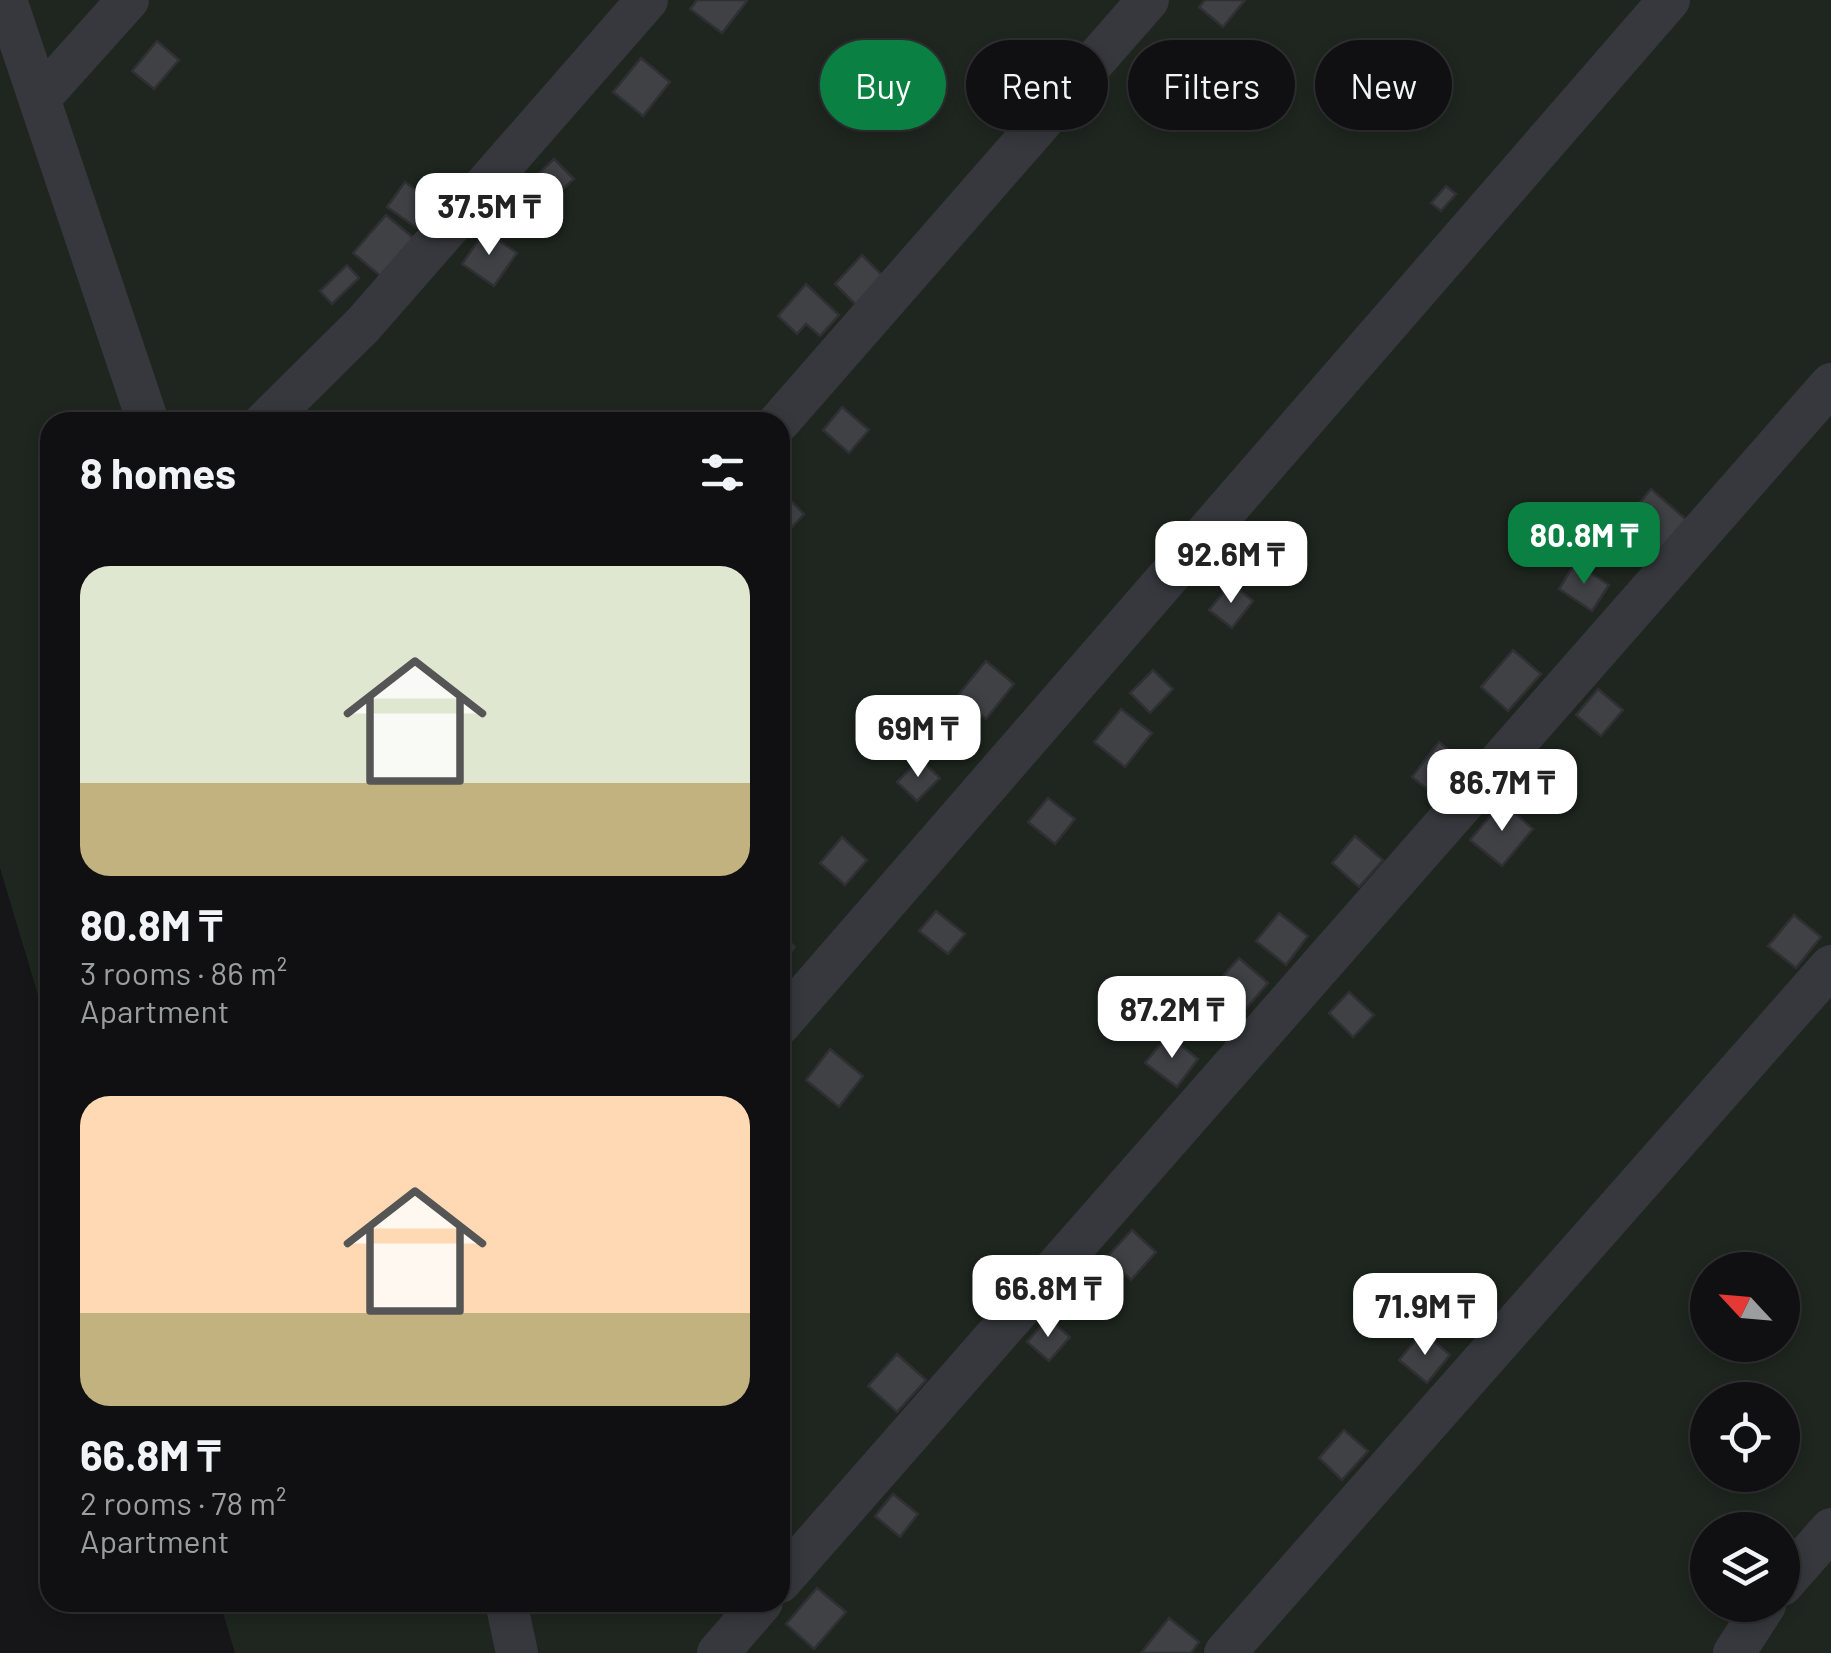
<!DOCTYPE html>
<html lang="en">
<head>
<meta charset="utf-8">
<style>
	body { margin:0; font-family:Barlow,sans-serif; background:#19191b; color:#f1f3f6; height:100vh; display:flex; flex-direction:column; font-size:38px; white-space:nowrap }
	* { box-sizing:border-box; margin:0 }
	p { font-size:32px; color:#9c9d9f }
	.icon { flex:none; width:55px; height:55px; fill:none; stroke:currentColor; stroke-width:2; stroke-linecap:round; stroke-linejoin:round }
	.map { position:relative; flex:1; overflow:hidden }
	.side { position:absolute; left:40px; top:412px; width:750px; height:1200px; display:flex; flex-direction:column; background:#101012; border-radius:30px; box-shadow:0 5px 15px #0003,0 0 0 2px #303032 }
	.side>* { flex:none }
	.guide { position:absolute; left:820px; top:40px; width:860px; height:90px; display:flex; gap:20px }
	.needle { width:65px; rotate:296deg }
	.buttons { position:absolute; left:1690px; top:1252px; display:grid; gap:20px }
	.buttons a { display:grid; place-items:center; width:110px; height:110px; border-radius:50%; background:#101012; box-shadow:0 5px 15px #0003,0 0 0 2px #303032; font-size:50px }
	.price { position:absolute; translate:-50% -85px; padding:0 22px; border-radius:20px; background:#fff; color:#222; font-size:32px; line-height:65px; filter:drop-shadow(0 2px 5px #0008) }
	.price::after { content:''; position:absolute; left:50%; top:60px; width:30px; height:22px; margin-left:-15px; background:inherit; clip-path:polygon(0 0,100% 0,50% 100%) }
	.price.selected { background:#0b8043; color:#fff }
	ul { padding:0; list-style:none }
	li { display:grid; align-content:center; gap:20px; height:530px; padding:0 40px }
	li span { display:grid; place-items:center; height:310px; border-radius:30px; color:#555 }
	li>.icon { margin-inline-start:auto }
	span .icon { width:180px; height:180px; fill:#fffc; stroke-width:1 }
	li b { font-size:42px }
	h2 { display:flex; justify-content:space-between; align-items:center; height:120px; padding:0 40px; font-size:42px }
	.chip { padding:0 35px; border-radius:45px; background:#101012; box-shadow:0 5px 15px #0003,0 0 0 2px #303032; font-size:35px; line-height:90px }
	.chip.selected { background:#0b8043; color:#fff }
	.map>svg:first-child { display:block }
</style>
</head>
<body>
<div class="map">
<svg width="1831" height="1653" viewBox="0 0 1831 1653">
	<rect width="100%" height="100%" fill="#161618"/>
	<path fill="#1e261f" fill-rule="evenodd" d="M0,0H1831V1653H235L220,1603L780,1602V422H50V1035L0,868ZM1708,1270H1782V1345H1708ZM1708,1400H1782V1475H1708ZM1708,1530H1782V1605H1708Z"/>
	<g fill="#404145" stroke="#303034" stroke-width="2.5">
		<polygon points="697,0 746,0 747,1 722,33 690,9"/>
		<polygon points="1205,0 1245,0 1223,27 1199,7"/>
		<polygon points="157,41 179,60 154,89 132,71"/>
		<polygon points="641,58 670,82 643,116 613,92"/>
		<polygon points="995,93 1013,111 1001,124 983,106"/>
		<polygon points="554,159 574,179 555,196 536,176"/>
		<polygon points="405,182 438,206 421,231 387,207"/>
		<polygon points="1446,186 1456,194 1441,211 1431,203"/>
		<polygon points="386,215 416,240 383,278 353,253"/>
		<polygon points="485,231 517,253 494,286 462,264"/>
		<polygon points="862,255 885,278 858,307 835,284"/>
		<polygon points="347,265 359,278 332,304 320,291"/>
		<polygon points="806,284 839,315 820,336 806,324 797,334 778,316"/>
		<polygon points="842,407 869,430 849,453 823,430"/>
		<polygon points="1651,489 1689,522 1655,561 1618,529"/>
		<polygon points="780,490 804,514 780,540"/>
		<polygon points="1575,563 1609,585 1592,611 1559,589"/>
		<polygon points="1231,583 1253,601 1232,628 1209,610"/>
		<polygon points="1513,650 1541,674 1508,711 1481,687"/>
		<polygon points="986,661 1014,684 986,719 958,695"/>
		<polygon points="1153,670 1173,689 1150,713 1130,693"/>
		<polygon points="1598,689 1623,710 1601,736 1576,715"/>
		<polygon points="1121,709 1152,733 1125,767 1094,742"/>
		<polygon points="1439,742 1469,767 1442,801 1412,777"/>
		<polygon points="920,759 940,778 917,801 897,782"/>
		<polygon points="1048,798 1075,819 1055,844 1028,822"/>
		<polygon points="1502,802 1533,829 1502,866 1470,840"/>
		<polygon points="1355,836 1383,860 1359,887 1332,863"/>
		<polygon points="842,837 867,860 845,885 820,863"/>
		<polygon points="936,911 965,934 948,954 919,931"/>
		<polygon points="1279,913 1308,936 1286,965 1256,941"/>
		<polygon points="1794,915 1821,937 1796,968 1768,946"/>
		<polygon points="780,934 795,947 780,965"/>
		<polygon points="1239,958 1268,983 1244,1011 1215,985"/>
		<polygon points="1349,992 1374,1015 1353,1037 1329,1013"/>
		<polygon points="1168,1035 1198,1059 1177,1087 1145,1063"/>
		<polygon points="830,1049 863,1076 839,1107 806,1080"/>
		<polygon points="1132,1230 1156,1252 1131,1280 1107,1257"/>
		<polygon points="1048,1318 1070,1337 1049,1361 1027,1342"/>
		<polygon points="1423,1332 1450,1355 1427,1383 1399,1360"/>
		<polygon points="897,1354 926,1380 897,1412 868,1386"/>
		<polygon points="1344,1430 1368,1451 1342,1480 1319,1458"/>
		<polygon points="893,1494 918,1514 900,1537 875,1516"/>
		<polygon points="817,1588 846,1612 814,1649 786,1624"/>
		<polygon points="1169,1618 1199,1642 1191,1653 1141,1653"/>
	</g>
	<g fill="none" stroke-linecap="round" stroke-linejoin="round">
		<g stroke="#37383d" stroke-width="42">
			<polyline points="6,0 148,422"/>
			<polyline points="40,98 128,0"/>
			<polyline points="265,422 363,325 647,0"/>
			<polyline points="779,422 1148,0"/>
			<polyline points="780,1024 1669,0"/>
			<polyline points="780,1582 1831,384"/>
			<polyline points="1782,1585 1831,1529"/>
			<polyline points="506,1602 517,1653"/>
			<polyline points="718,1653 762,1602"/>
			<polyline points="1225,1653 1831,966"/>
			<polyline points="1734,1653 1765,1605"/>
		</g>
	</g>
</svg>
<div class="buttons">
<a><svg class="needle" viewBox="-14 -14 28 28"><path d="M0-13l5 13h-10z" fill="#e53935"/><path d="M0 13l5-13h-10z" fill="#9c9d9f"/></svg></a>
<a><svg class="icon" aria-label="locate" viewBox="0 0 24 24"><circle cx="12" cy="12" r="6"/><path d="M12 2v4M12 18v4M2 12h4M18 12h4"/></svg></a>
<a><svg class="icon" aria-label="layers" viewBox="0 0 24 24"><path d="M12 4l9 5-9 5-9-5zM3 14l9 5 9-5"/></svg></a>
</div>
<b class="price" style="left:489px;top:258px">37.5M ₸</b>
<b class="price selected" style="left:1584px;top:587px">80.8M ₸</b>
<b class="price" style="left:1231px;top:606px">92.6M ₸</b>
<b class="price" style="left:918px;top:780px">69M ₸</b>
<b class="price" style="left:1502px;top:834px">86.7M ₸</b>
<b class="price" style="left:1172px;top:1061px">87.2M ₸</b>
<b class="price" style="left:1048px;top:1340px">66.8M ₸</b>
<b class="price" style="left:1425px;top:1358px">71.9M ₸</b>
<div class="guide">
<a class="chip selected">Buy</a>
<a class="chip">Rent</a>
<a class="chip">Filters</a>
<a class="chip">New</a>
</div>
<section class="side">
<h2>8 homes<svg class="icon" aria-label="filters" viewBox="0 0 24 24"><path d="M4 7h16M4 17h16"/><circle cx="9" cy="7" r="2"/><circle cx="15" cy="17" r="2"/></svg></h2>
<ul>
<li><span style="background:linear-gradient(#dfe7d0 70%,#c2b280 0)"><svg class="icon" aria-label="home" viewBox="0 0 24 24"><path d="M3 11l9-7 9 7M6 9v11h12V9"/></svg></span><div><b>80.8M ₸</b><p>3 rooms · 86 m²</p><p>Apartment</p></div></li>
<li><span style="background:linear-gradient(#ffd9b3 70%,#c2b280 0)"><svg class="icon" aria-label="home" viewBox="0 0 24 24"><path d="M3 11l9-7 9 7M6 9v11h12V9"/></svg></span><div><b>66.8M ₸</b><p>2 rooms · 78 m²</p><p>Apartment</p></div></li>
</ul>
</section>
</div>
</body>
</html>
